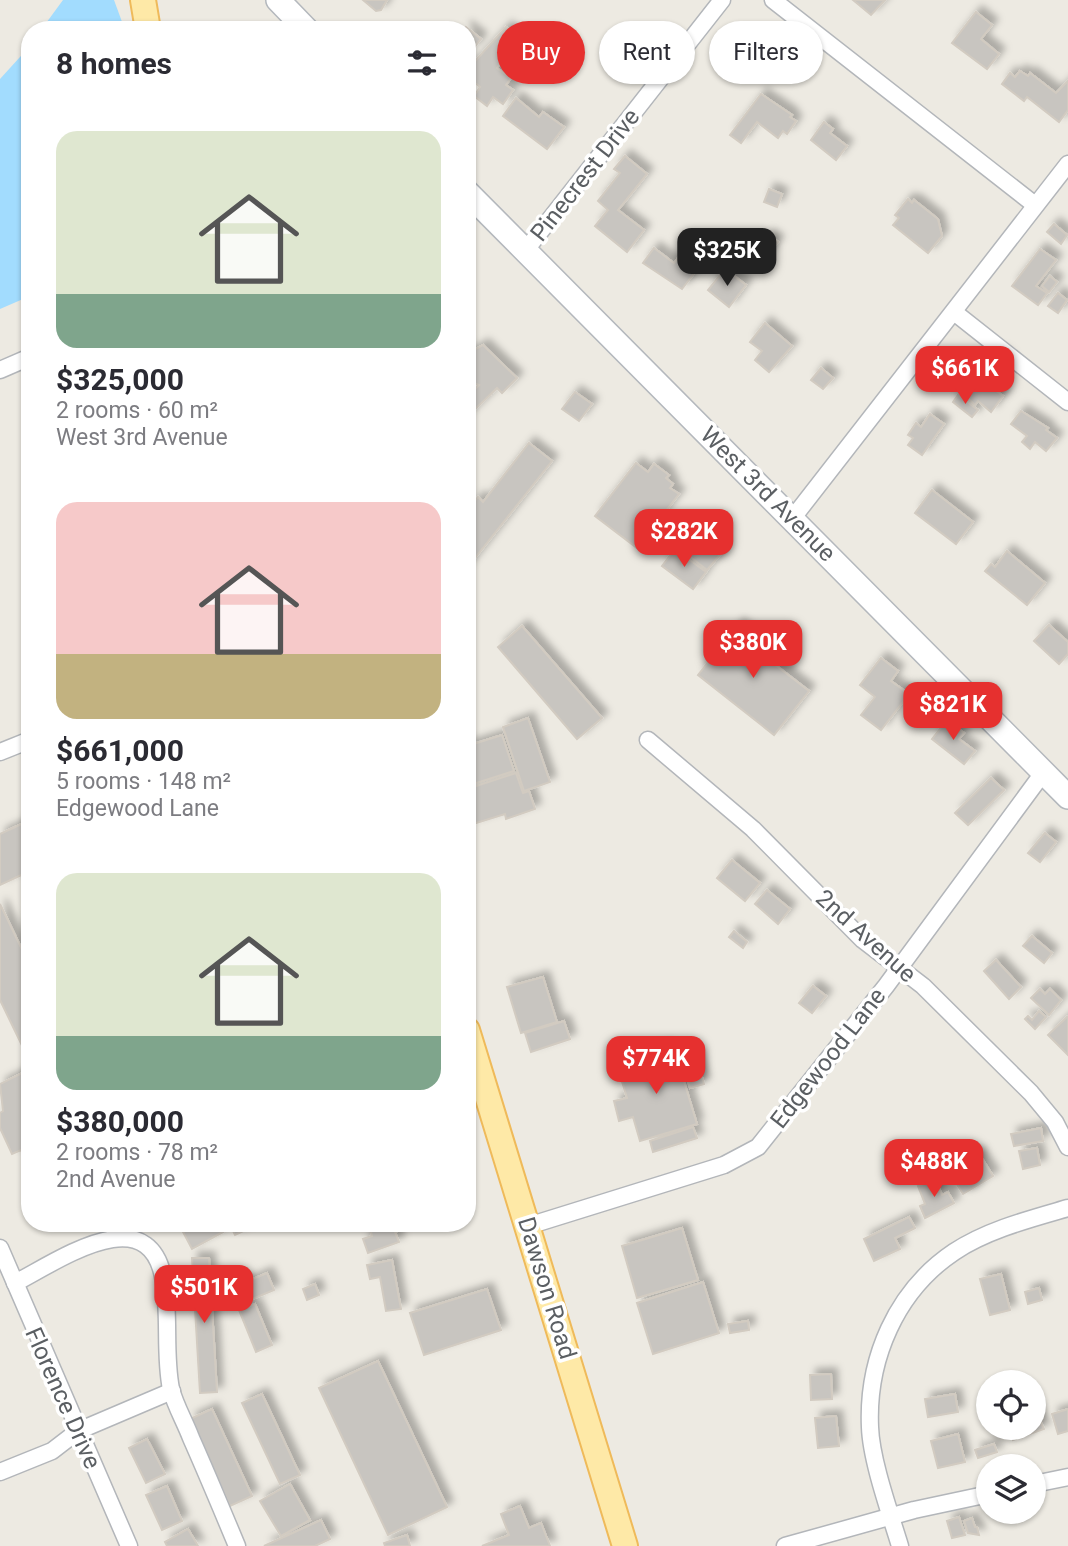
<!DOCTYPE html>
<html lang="en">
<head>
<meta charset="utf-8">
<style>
	body { margin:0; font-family:Roboto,sans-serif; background:#f7f7f7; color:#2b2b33; height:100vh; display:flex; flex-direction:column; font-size:26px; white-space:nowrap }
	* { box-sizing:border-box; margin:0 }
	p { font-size:23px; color:#7c7c81 }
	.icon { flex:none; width:38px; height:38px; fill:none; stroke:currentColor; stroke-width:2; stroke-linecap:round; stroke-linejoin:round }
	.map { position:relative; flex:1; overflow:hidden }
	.drawer { position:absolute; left:21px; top:21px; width:455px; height:1211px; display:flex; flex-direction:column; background:#fff; border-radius:28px; box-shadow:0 2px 5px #0004 }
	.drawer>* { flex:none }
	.guide { position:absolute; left:497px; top:21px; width:466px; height:63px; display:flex; gap:14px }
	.tools { position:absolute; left:976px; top:1370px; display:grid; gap:14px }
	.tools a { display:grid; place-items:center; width:70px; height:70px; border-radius:50%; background:#fff; box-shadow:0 2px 5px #0004; font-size:35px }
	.price { position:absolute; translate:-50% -60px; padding:0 16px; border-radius:14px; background:#e6302f; color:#fff; font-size:23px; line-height:46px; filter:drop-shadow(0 2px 4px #0008) }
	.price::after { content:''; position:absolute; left:50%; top:42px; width:21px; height:16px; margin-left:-10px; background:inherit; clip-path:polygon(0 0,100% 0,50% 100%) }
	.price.selected { background:#222; color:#fff }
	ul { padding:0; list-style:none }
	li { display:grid; align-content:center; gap:14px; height:371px; padding:0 35px }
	li span { display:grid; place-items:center; height:217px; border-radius:21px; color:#555 }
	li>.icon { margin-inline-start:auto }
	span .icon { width:126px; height:126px; fill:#fffc; stroke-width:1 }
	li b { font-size:30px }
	h2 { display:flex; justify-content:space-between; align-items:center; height:84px; padding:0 35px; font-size:30px }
	.pill { padding:0 24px; border-radius:32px; background:#fff; box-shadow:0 2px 5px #0004; font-size:24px; line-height:63px }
	.pill.selected { background:#e6302f; color:#fff }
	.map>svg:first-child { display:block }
</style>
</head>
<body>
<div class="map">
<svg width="1068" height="1546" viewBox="0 0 1068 1546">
	<defs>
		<filter id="shadow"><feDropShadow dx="6" dy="-6" stdDeviation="3.5" flood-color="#0004"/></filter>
	</defs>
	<rect width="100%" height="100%" fill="#edeae2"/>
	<g fill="#a2dcfe">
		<polygon points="63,0 114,0 125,30 41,30"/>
		<polygon points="30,46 30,296 0,309 0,79"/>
	</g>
	<g fill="#c8c5c0" stroke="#d2cbc1" stroke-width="2" filter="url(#shadow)">
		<polygon points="363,0 387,0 381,10 376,11"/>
		<polygon points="853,0 885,0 871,15"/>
		<polygon points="976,12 992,25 981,39 999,54 987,69 952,43"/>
		<polygon points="466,27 481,39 472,50 467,47 467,30 464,30"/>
		<polygon points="506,27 519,37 497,68 511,78 506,85 513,90 503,104 493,97 487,106 474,96 480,87 474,82 470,87 467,85 467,70"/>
		<polygon points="551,47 557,52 543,70 536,66"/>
		<polygon points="1020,71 1028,76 1030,73 1056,93 1068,81 1068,110 1059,122 1027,97 1024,101 1002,84 1010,73 1015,77"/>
		<polygon points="761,94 792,115 790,117 796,121 787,134 783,131 778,138 757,122 741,143 730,135"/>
		<polygon points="516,98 539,117 543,112 564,127 547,149 503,116"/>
		<polygon points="824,122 833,129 830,133 847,146 836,160 811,140"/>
		<polygon points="625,156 647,174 618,210 644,230 627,252 595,226 608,210 598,201 620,173 614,169"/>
		<polygon points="769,189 782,194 777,207 764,202"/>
		<polygon points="908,199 912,203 914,200 938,219 942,236 928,253 893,225 899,218 895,215"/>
		<polygon points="1054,224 1067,235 1061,244 1047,232"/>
		<polygon points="769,235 778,242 764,258 756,252"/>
		<polygon points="654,248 674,263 678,258 683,262 693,250 705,259 682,289 643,263"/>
		<polygon points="1040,249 1056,260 1036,286 1047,293 1038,305 1012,286"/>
		<polygon points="725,269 746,285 729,307 708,290"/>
		<polygon points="1050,276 1057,282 1049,292 1042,286"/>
		<polygon points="1058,293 1067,300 1058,313 1048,306"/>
		<polygon points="765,323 792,346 769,372 755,360 762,351 750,342"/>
		<polygon points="483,345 517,378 502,393 497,388 467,417 467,397 479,385 467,380 467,354"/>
		<polygon points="958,362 1003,396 991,412 978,401 975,405 947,377"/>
		<polygon points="821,368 833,378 823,389 811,380"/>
		<polygon points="575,392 592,404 579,421 562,409"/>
		<polygon points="958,395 978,410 972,417 953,402"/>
		<polygon points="1021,411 1048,428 1046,430 1057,438 1046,451 1035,442 1030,449 1022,442 1027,436 1011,424"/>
		<polygon points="930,414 944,424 922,455 908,445 913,438 908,435 916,423 921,427"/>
		<polygon points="529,443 552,461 467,568 467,511 478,497 483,502"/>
		<polygon points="636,463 648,472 654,464 669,475 666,478 673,484 670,488 679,494 637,548 595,516"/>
		<polygon points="932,490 973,522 956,544 915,513"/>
		<polygon points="694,525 724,550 707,570 677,546"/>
		<polygon points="675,549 706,572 693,589 662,566"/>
		<polygon points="1007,551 1045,583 1027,605 985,571 991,564 995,567"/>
		<polygon points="738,624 775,652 769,660 809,691 774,735 698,675"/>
		<polygon points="1049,625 1068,642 1068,654 1059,664 1034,641"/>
		<polygon points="522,626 602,718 577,739 498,647"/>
		<polygon points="881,658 898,671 891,681 909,694 881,730 861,715 875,697 860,685"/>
		<polygon points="528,718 550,782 524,791 503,727"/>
		<polygon points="947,720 964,733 959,739 975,751 964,764 932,739"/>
		<polygon points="502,735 514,771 467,786 467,746"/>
		<polygon points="516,773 523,793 529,791 535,809 506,819 505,814 470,825 467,789"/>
		<polygon points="991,778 1004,790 968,825 955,813"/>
		<polygon points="30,820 30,871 0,885 0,834"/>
		<polygon points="1045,833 1056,842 1040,862 1028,853"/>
		<polygon points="732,860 760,883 745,901 717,878"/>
		<polygon points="767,890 790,909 778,924 755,904"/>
		<polygon points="0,904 30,966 30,1062 0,1000"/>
		<polygon points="734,931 747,942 743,948 729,937"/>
		<polygon points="1032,936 1052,953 1044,963 1023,946"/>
		<polygon points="996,960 1021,987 1009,999 984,971"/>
		<polygon points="543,977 557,1022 521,1033 507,987"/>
		<polygon points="813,986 826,996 812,1013 799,1003"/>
		<polygon points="1040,989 1045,994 1050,989 1061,1000 1049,1015 1031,998"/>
		<polygon points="1039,1011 1046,1017 1035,1029 1025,1019 1028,1016 1032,1020"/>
		<polygon points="1067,1017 1068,1018 1068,1055 1048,1035"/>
		<polygon points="564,1021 570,1039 531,1052 525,1033"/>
		<polygon points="666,1047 669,1057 676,1055 697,1124 640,1141 633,1117 619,1121 614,1101 627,1098 619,1072 646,1064 643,1053"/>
		<polygon points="696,1055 704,1084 690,1088 682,1059"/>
		<polygon points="30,1069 30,1169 21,1150 12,1154 0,1128 0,1113 3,1111 0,1084"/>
		<polygon points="693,1127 697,1138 653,1152 650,1141"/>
		<polygon points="1041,1128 1043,1141 1014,1146 1011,1134"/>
		<polygon points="1037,1148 1040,1165 1023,1169 1019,1151"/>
		<polygon points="978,1152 993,1176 963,1194 948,1170"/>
		<polygon points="935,1179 942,1195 948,1192 954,1203 925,1218 920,1206 925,1204 918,1186"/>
		<polygon points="909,1217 915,1228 895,1238 900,1249 874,1261 864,1239"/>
		<polygon points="200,1223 218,1223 223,1232 192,1249 183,1232"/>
		<polygon points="229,1223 261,1223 235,1235"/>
		<polygon points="422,1223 395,1232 399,1242 368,1253 363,1239 372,1236 369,1224"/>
		<polygon points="682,1228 698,1280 637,1298 622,1246"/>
		<polygon points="192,1258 209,1258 217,1392 200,1393"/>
		<polygon points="392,1260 401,1309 386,1311 380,1277 370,1279 367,1265"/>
		<polygon points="267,1273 274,1290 243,1303 236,1286"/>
		<polygon points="1001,1274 1010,1310 990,1315 980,1279"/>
		<polygon points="703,1282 719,1333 653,1354 637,1303"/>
		<polygon points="315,1284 319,1295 307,1300 303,1289"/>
		<polygon points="1039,1288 1042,1300 1028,1304 1025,1292"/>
		<polygon points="487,1289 501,1330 424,1355 410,1313"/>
		<polygon points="255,1304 272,1345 256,1352 239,1310"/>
		<polygon points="748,1321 749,1330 730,1333 728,1324"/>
		<polygon points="378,1361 447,1507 388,1535 319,1388"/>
		<polygon points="831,1374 832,1399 811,1400 810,1375"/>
		<polygon points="262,1394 300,1475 280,1484 242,1403"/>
		<polygon points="955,1394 958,1412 928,1417 925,1399"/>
		<polygon points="1034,1408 1044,1429 1013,1440 1009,1428 1034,1428"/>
		<polygon points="212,1409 252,1496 230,1506 190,1419"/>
		<polygon points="1068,1409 1068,1431 1058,1434 1052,1414"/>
		<polygon points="836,1416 839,1446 818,1448 815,1418"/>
		<polygon points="958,1434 965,1462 938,1468 931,1441"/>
		<polygon points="147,1439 165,1474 146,1483 129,1448"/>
		<polygon points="994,1444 997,1452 978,1458 975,1450"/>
		<polygon points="290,1484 310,1520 281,1536 260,1501"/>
		<polygon points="167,1486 182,1521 162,1530 146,1495"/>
		<polygon points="520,1506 529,1528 541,1523 550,1546 482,1546 509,1535 501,1514"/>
		<polygon points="959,1517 965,1535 952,1538 947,1521"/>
		<polygon points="972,1518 975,1527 977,1527 979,1535 968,1533 964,1521"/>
		<polygon points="321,1520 330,1539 315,1546 264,1546"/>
		<polygon points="188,1529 198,1546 167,1546 165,1542"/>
		<polygon points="407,1535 410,1546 385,1546 384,1543"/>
	</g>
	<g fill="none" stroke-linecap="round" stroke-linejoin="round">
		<defs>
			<g id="street">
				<polyline points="773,0 1035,205"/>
				<polyline points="525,251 722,0"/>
				<polyline points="954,312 1068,402"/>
				<polyline points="0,370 30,357"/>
				<polyline points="792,519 1068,164"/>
				<polyline points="648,740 753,829 863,940 923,986 1031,1093 1055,1122 1068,1147"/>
				<polyline points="0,752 30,740"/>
				<polyline points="528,1226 724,1165 758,1147 886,986 1043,773"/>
				<polyline points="0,1248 129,1546"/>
				<path d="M15,1283C58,1261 151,1195 164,1282C170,1317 164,1354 171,1389C175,1405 185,1422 191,1438C207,1474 222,1510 237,1546"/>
				<polyline points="0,1472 52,1451 78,1431 172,1391"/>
				<polyline points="1034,1484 1068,1477"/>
				<polyline points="785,1546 914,1510 989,1494"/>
				<path d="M900,1546C890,1513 871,1460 870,1427C867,1359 896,1291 954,1252C987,1230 1030,1219 1068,1208"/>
			</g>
			<g id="secondary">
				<polyline points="278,0 307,30"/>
				<polyline points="467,192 1068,797"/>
			</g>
			<g id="primary">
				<polyline points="143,0 148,30"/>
				<polyline points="467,1030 625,1546"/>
			</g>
		</defs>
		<use href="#street" stroke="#b3b6ba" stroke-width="19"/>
		<use href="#secondary" stroke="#b4b8bd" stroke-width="26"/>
		<use href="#primary" stroke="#efba5a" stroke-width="28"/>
		<use href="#street" stroke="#fff" stroke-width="16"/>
		<use href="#secondary" stroke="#fff" stroke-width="23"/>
		<use href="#primary" stroke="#fee9a7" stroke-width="24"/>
	</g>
	<g text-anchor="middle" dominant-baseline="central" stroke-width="7" stroke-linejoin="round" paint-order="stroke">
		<g font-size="24" fill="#5b5f63" stroke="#fff">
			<text transform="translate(585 175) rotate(-52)">Pinecrest Drive</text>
			<text transform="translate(768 494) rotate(45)">West 3rd Avenue</text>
			<text transform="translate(866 936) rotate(42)">2nd Avenue</text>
			<text transform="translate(828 1058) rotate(-52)">Edgewood Lane</text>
			<text transform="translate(547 1288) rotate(73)">Dawson Road</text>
			<text transform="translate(63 1398) rotate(66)">Florence Drive</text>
		</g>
	</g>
</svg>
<div class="tools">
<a><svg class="icon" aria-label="locate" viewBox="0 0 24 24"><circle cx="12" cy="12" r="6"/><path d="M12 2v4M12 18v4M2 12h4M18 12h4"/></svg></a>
<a><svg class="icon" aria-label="layers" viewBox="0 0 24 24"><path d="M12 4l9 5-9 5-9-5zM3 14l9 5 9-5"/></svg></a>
</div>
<b class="price selected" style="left:727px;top:288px">$325K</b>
<b class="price" style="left:965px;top:406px">$661K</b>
<b class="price" style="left:684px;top:569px">$282K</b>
<b class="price" style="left:753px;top:680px">$380K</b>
<b class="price" style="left:953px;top:742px">$821K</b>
<b class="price" style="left:656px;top:1096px">$774K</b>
<b class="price" style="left:934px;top:1199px">$488K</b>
<b class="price" style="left:204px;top:1325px">$501K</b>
<div class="guide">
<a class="pill selected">Buy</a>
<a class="pill">Rent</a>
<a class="pill">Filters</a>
</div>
<section class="drawer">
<h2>8 homes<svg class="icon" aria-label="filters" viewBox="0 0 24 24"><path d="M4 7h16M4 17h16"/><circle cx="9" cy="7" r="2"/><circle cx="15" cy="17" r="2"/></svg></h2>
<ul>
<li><span style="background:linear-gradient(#dfe7d0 75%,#7fa58c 0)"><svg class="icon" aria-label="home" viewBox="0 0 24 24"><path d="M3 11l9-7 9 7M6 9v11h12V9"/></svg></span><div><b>$325,000</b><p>2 rooms · 60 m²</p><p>West 3rd Avenue</p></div></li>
<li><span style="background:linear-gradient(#f6c9c9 70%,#c2b280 0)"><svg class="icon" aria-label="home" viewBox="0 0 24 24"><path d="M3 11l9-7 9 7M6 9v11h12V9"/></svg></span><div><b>$661,000</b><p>5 rooms · 148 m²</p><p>Edgewood Lane</p></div></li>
<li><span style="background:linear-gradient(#dfe7d0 75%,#7fa58c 0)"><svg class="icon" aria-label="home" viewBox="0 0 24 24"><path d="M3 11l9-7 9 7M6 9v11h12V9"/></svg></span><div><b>$380,000</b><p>2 rooms · 78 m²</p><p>2nd Avenue</p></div></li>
</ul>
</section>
</div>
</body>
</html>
